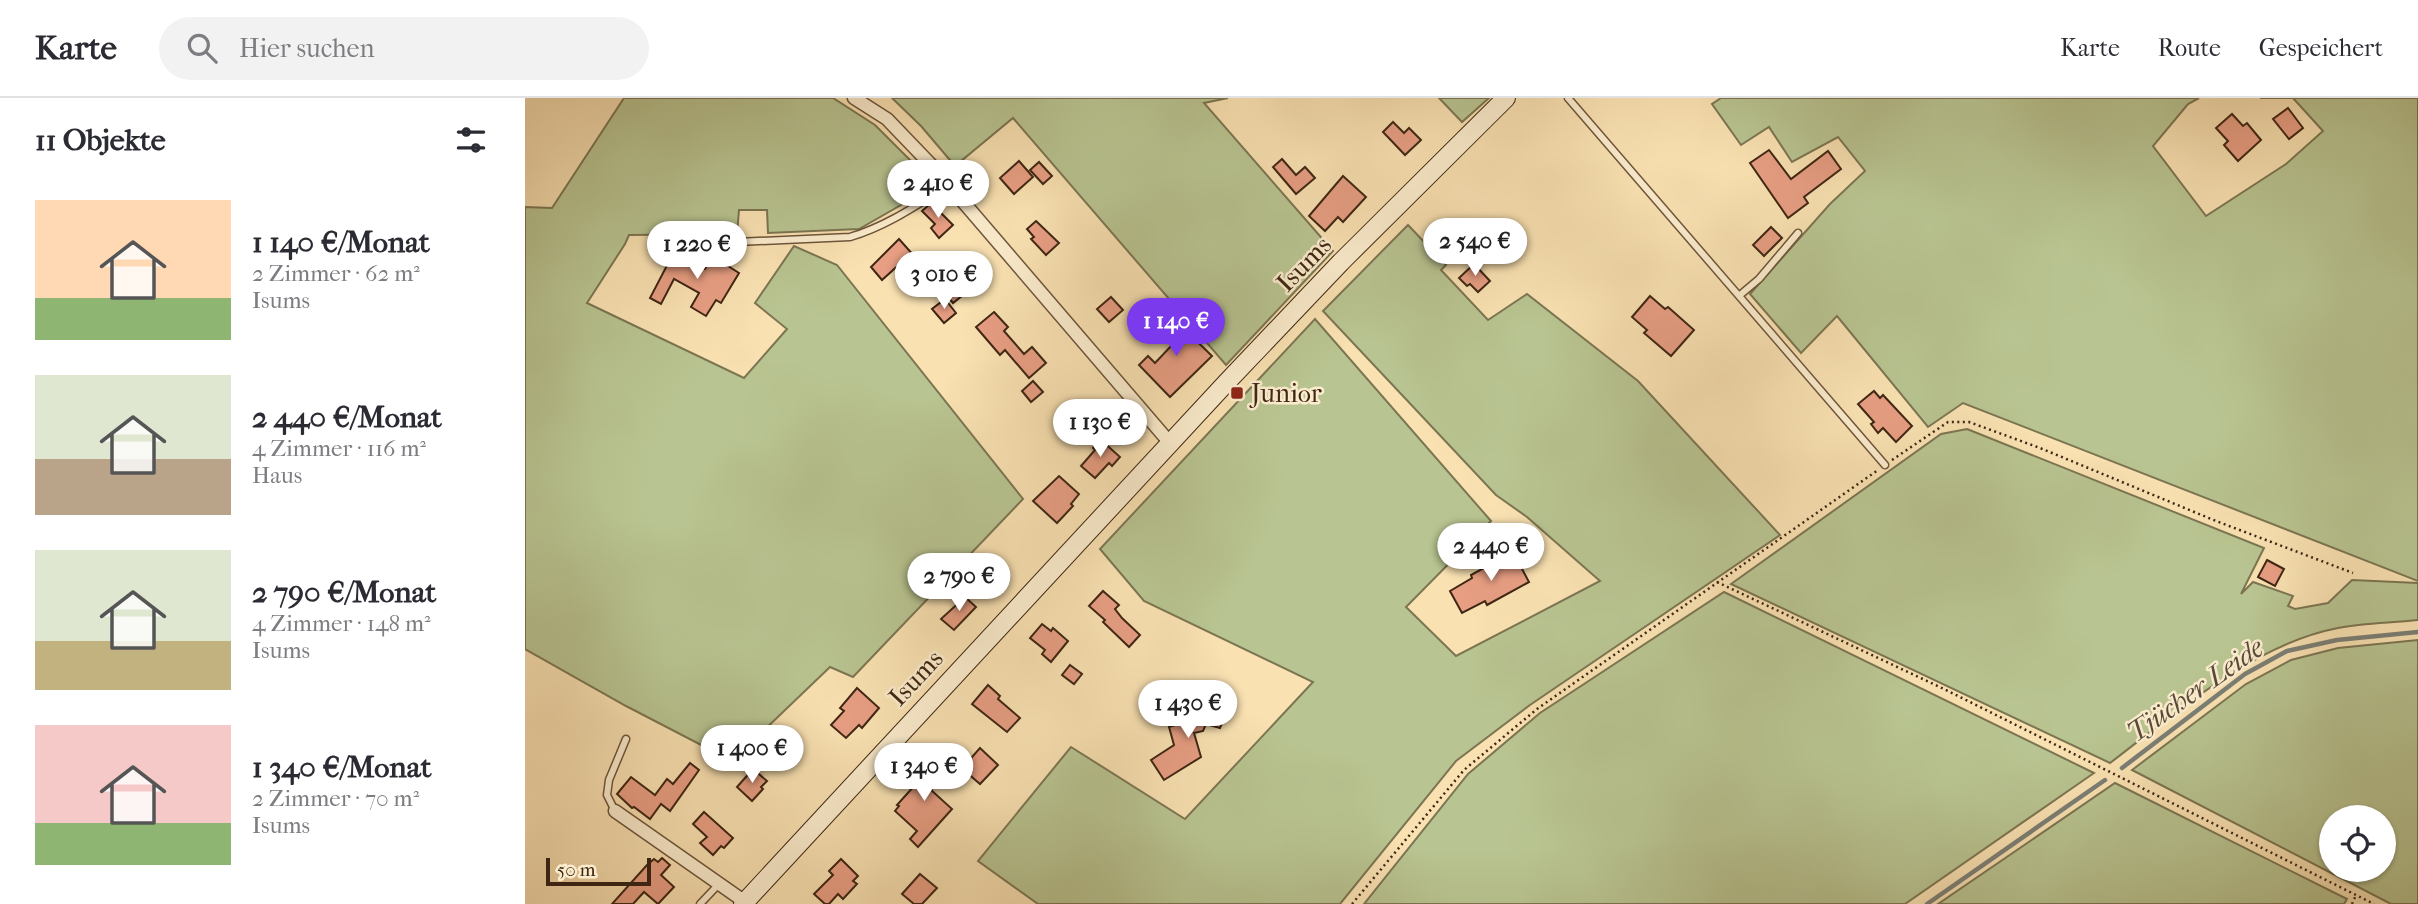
<!DOCTYPE html>
<html lang="de">
<head>
<meta charset="utf-8">
<style>
	body { margin:0; font-family:"IM FELL French Canon",serif; background:#f2f2f3; color:#2b2b33; height:100vh; display:flex; flex-direction:column; font-size:26px; white-space:nowrap }
	* { box-sizing:border-box; margin:0 }
	p { font-size:23px; color:#7c7c81 }
	.icon { flex:none; width:38px; height:38px; fill:none; stroke:currentColor; stroke-width:2; stroke-linecap:round; stroke-linejoin:round }
	.map { position:relative; flex:1; overflow:hidden }
	.sheet { display:flex; flex-direction:column; background:#fff; width:525px }
	.sheet>* { flex:none }
	.fabs { position:absolute; left:1794px; top:707px; display:grid; gap:14px }
	.fabs a { display:grid; place-items:center; width:77px; height:77px; border-radius:50%; background:#fff; box-shadow:0 2px 5px #0004; font-size:35px }
	.scale { position:absolute; left:21px; bottom:18px; width:105px; box-sizing:border-box; padding-left:7px; border:4px solid #3f2613; border-top:0; font-size:19px; line-height:24px; white-space:nowrap; color:#3f2613; -webkit-text-stroke:5px #fbeccd; paint-order:stroke }
	.price { position:absolute; translate:-50% -60px; padding:0 16px; border-radius:24px; background:#fff; color:#222; font-size:23px; line-height:46px; filter:drop-shadow(0 2px 4px #0008) }
	.price::after { content:''; position:absolute; left:50%; top:42px; width:21px; height:16px; margin-left:-10px; background:inherit; clip-path:polygon(0 0,100% 0,50% 100%) }
	.price.current { background:#7c3aed; color:#fff }
	ul { padding:0; list-style:none }
	li { display:flex; align-items:center; gap:21px; height:175px; padding:0 35px }
	li span { display:grid; place-items:center; flex:none; width:196px; height:140px; border-radius:0px; color:#555 }
	li>.icon { margin-inline-start:auto }
	span .icon { width:84px; height:84px; fill:#fffc; stroke-width:1 }
	li b { font-size:30px }
	h2 { display:flex; justify-content:space-between; align-items:center; height:84px; padding:0 35px; font-size:30px }
	header { display:flex; align-items:center; gap:42px; box-sizing:border-box; height:98px; padding:0 35px; background:#fff; border-bottom:2px solid #e1e1e2 }
	header strong { font-size:33px }
	nav { display:flex; gap:38px; margin-inline-start:auto; font-size:24px }
	.search { width:490px; height:63px; background:#f2f2f3; display:flex; align-items:center; gap:18px; box-sizing:border-box; padding:0 24px; border-radius:38px; color:#7c7c81; font-size:26px }
	main { display:flex; flex:1; min-height:0 }
	.map>svg:first-child { display:block }
</style>
</head>
<body>
<header>
<strong>Karte</strong>
<div class="search"><svg class="icon" aria-label="search" viewBox="0 0 24 24"><circle cx="10" cy="10" r="6"/><path d="M15 15l6 6"/></svg>Hier suchen</div>
<nav><a>Karte</a><a>Route</a><a>Gespeichert</a></nav>
</header>
<main>
<section class="sheet">
<h2>11 Objekte<svg class="icon" aria-label="filters" viewBox="0 0 24 24"><path d="M4 7h16M4 17h16"/><circle cx="9" cy="7" r="2"/><circle cx="15" cy="17" r="2"/></svg></h2>
<ul>
<li><span style="background:linear-gradient(#ffd9b3 70%,#8fb573 0)"><svg class="icon" aria-label="home" viewBox="0 0 24 24"><path d="M3 11l9-7 9 7M6 9v11h12V9"/></svg></span><div><b>1 140 €/Monat</b><p>2 Zimmer · 62 m²</p><p>Isums</p></div></li>
<li><span style="background:linear-gradient(#dfe7d0 60%,#b9a48a 0)"><svg class="icon" aria-label="home" viewBox="0 0 24 24"><path d="M3 11l9-7 9 7M6 9v11h12V9"/></svg></span><div><b>2 440 €/Monat</b><p>4 Zimmer · 116 m²</p><p>Haus</p></div></li>
<li><span style="background:linear-gradient(#dfe7d0 65%,#c2b280 0)"><svg class="icon" aria-label="home" viewBox="0 0 24 24"><path d="M3 11l9-7 9 7M6 9v11h12V9"/></svg></span><div><b>2 790 €/Monat</b><p>4 Zimmer · 148 m²</p><p>Isums</p></div></li>
<li><span style="background:linear-gradient(#f6c9c9 70%,#8fb573 0)"><svg class="icon" aria-label="home" viewBox="0 0 24 24"><path d="M3 11l9-7 9 7M6 9v11h12V9"/></svg></span><div><b>1 340 €/Monat</b><p>2 Zimmer · 70 m²</p><p>Isums</p></div></li>
</ul>
</section>
<div class="map">
<svg width="1893" height="806" viewBox="0 0 1893 806">
	<rect width="100%" height="100%" fill="#f9e1b2"/>
	<filter id="stains"><feTurbulence type="fractalNoise" baseFrequency=".00286" numOctaves="4"/><feColorMatrix values="0 0 0 0 .2 0 0 0 0 .09 0 0 0 0 .02 0 0 0 .5 -.17"/></filter>
	<radialGradient id="worn" r=".72"><stop offset=".6" stop-color="#630" stop-opacity="0"/><stop offset="1" stop-color="#630" stop-opacity=".3"/></radialGradient>
	<g fill="#b8c491" stroke="#7c7552" stroke-width="2" fill-rule="evenodd">
		<polygon points="99,0 308,0 350,27 404,81 376,107 334,131 243,135 242,112 214,112 212,136 104,137 100,146 62,205 219,280 262,231 230,205 269,148 312,167 498,401 328,579 305,569 207,663 101,608 0,551 0,109 27,110"/>
		<polygon points="367,0 703,0 679,5 808,153 701,267 488,20 430,68 396,28"/>
		<polygon points="914,0 964,0 937,24"/>
		<polygon points="1196,0 1674,0 1663,6 1628,48 1681,118 1761,66 1798,33 1768,0 1735,0 1893,0 1893,483 1438,305 1403,329 1312,218 1276,255 1225,196 1305,106 1340,73 1313,39 1267,64 1244,29 1216,47 1187,6"/>
		<polygon points="883,127 921,167 916,172 963,222 1002,196 1113,283 1255,437 1005,607 931,663 815,806 513,806 453,763 546,649 660,721 788,584 619,503 575,451 790,221 966,423 881,509 931,558 1075,483 1002,419 971,397 798,213"/>
		<path d="M1442,331L1739,450L1716,496L1728,484L1768,498L1763,508L1770,511L1803,505L1827,482L1893,485V522C1867,525 1839,525 1813,530C1729,546 1652,614 1585,665L1206,486L1416,336Z"/>
		<polygon points="1199,494 1569,675 1380,806 839,806 943,676 1015,615"/>
		<path d="M1893,542V806H1866L1607,672L1721,586L1766,562L1813,550ZM1806,719H1858V772H1806Z"/>
		<polygon points="1590,685 1822,801 1819,806 1413,806"/>
	</g>
	<g fill="none" stroke-linecap="round" stroke-linejoin="round">
		<g stroke="#7b7f75" stroke-width="4.5">
			<polyline points="1597,670 1720,576 1762,553 1812,542 1893,534"/>
			<polyline points="1402,806 1580,682"/>
		</g>
	</g>
	<g fill="#e79e83" stroke="#3f2613" stroke-width="2">
		<polygon points="1763,10 1778,30 1764,41 1748,21"/>
		<polygon points="1707,16 1718,28 1722,25 1736,42 1713,63 1699,47 1703,43 1691,30"/>
		<polygon points="868,24 879,35 884,30 896,42 880,57 858,34"/>
		<polygon points="1244,52 1266,81 1303,53 1316,71 1279,99 1283,105 1263,120 1225,65"/>
		<polygon points="757,61 771,77 780,69 790,80 771,96 748,69"/>
		<polygon points="494,63 508,79 489,96 475,80"/>
		<polygon points="514,64 527,78 518,86 505,72"/>
		<polygon points="818,78 841,99 818,124 813,119 800,133 784,118"/>
		<polygon points="406,105 428,127 414,140 406,130 410,126 397,113"/>
		<polygon points="511,123 534,145 521,157 506,141 509,139 502,131"/>
		<polygon points="942,127 964,148 947,163 928,140"/>
		<polygon points="1246,129 1257,140 1239,158 1228,147"/>
		<polygon points="374,141 390,159 380,167 377,164 357,182 346,169"/>
		<polygon points="149,154 180,171 187,158 214,175 196,205 191,202 181,218 166,209 174,195 149,181 136,206 125,200"/>
		<polygon points="949,166 965,183 953,194 945,186 942,188 934,180"/>
		<polygon points="433,170 448,189 428,205 413,187"/>
		<polygon points="1125,198 1140,211 1143,209 1169,232 1146,258 1119,235 1122,232 1107,219"/>
		<polygon points="586,199 598,212 584,224 572,211"/>
		<polygon points="420,201 431,215 419,225 407,211"/>
		<polygon points="469,214 483,229 479,233 499,256 507,249 521,265 504,280 480,252 475,257 451,229"/>
		<polygon points="643,215 687,258 645,299 614,267 623,258 630,265 648,246 630,229"/>
		<polygon points="508,283 518,294 506,304 497,293"/>
		<polygon points="1349,293 1355,300 1358,297 1387,328 1371,344 1358,330 1353,335 1346,326 1349,324 1333,306"/>
		<polygon points="575,341 595,359 587,368 584,365 570,380 556,368 570,352 568,350"/>
		<polygon points="534,378 554,396 546,406 548,408 532,425 508,403"/>
		<polygon points="988,454 1004,484 962,507 960,503 937,515 925,493 947,480 946,477"/>
		<polygon points="1742,462 1759,471 1750,488 1733,479"/>
		<polygon points="578,493 594,507 590,511 597,520 615,537 604,549 578,524 580,522 564,508"/>
		<polygon points="440,499 451,509 429,532 416,521"/>
		<polygon points="517,526 526,533 528,530 543,543 526,564 517,556 520,552 505,540"/>
		<polygon points="545,567 557,576 549,586 537,577"/>
		<polygon points="463,587 475,598 473,601 495,620 482,634 447,606"/>
		<polygon points="332,590 354,610 337,630 334,627 321,640 306,627 319,613 315,610"/>
		<polygon points="688,601 704,608 695,630 681,626 678,633 669,635 676,659 639,682 626,662 649,647 644,629 672,620 676,611 682,614"/>
		<polygon points="455,650 473,667 455,686 440,673 430,683 420,675 432,662 439,668"/>
		<polygon points="403,659 421,675 406,692 427,711 393,749 385,741 392,733 370,713 374,708 372,707 399,677 393,671"/>
		<polygon points="165,665 174,672 145,713 136,706 125,721 109,709 107,710 92,696 106,679 130,697 142,681 148,686"/>
		<polygon points="228,671 242,683 236,689 238,691 227,703 212,689"/>
		<polygon points="179,714 208,740 199,750 196,748 188,757 175,745 182,739 168,726"/>
		<polygon points="137,760 145,767 136,777 149,789 133,806 119,794 108,806 87,806 122,767 129,761 133,764"/>
		<polygon points="316,761 333,778 328,783 332,786 318,801 313,796 304,806 300,806 289,796 308,777 304,773"/>
		<polygon points="395,776 412,790 397,806 389,806 377,796"/>
	</g>
	<g fill="none" stroke-linecap="round" stroke-linejoin="round">
		<defs>
			<g id="lane">
				<polyline points="1043,0 1360,367"/>
				<path d="M167,146L325,139C362,128 392,107 424,87"/>
				<polyline points="1215,197 1234,181 1273,135"/>
				<polyline points="90,713 82,697 84,682 101,641"/>
				<polyline points="175,806 193,787"/>
			</g>
			<g id="street">
				<polyline points="329,0 362,21 410,71 645,345"/>
				<polyline points="90,713 223,806"/>
			</g>
			<polyline id="secondary" points="218,806 701,285 816,164 981,0"/>
		</defs>
		<use href="#lane" stroke="#6e553b" stroke-width="9"/>
		<use href="#street" stroke="#6e553b" stroke-width="15"/>
		<use href="#secondary" stroke="#3f2613" stroke-width="20"/>
		<g stroke="#3f2613" stroke-width="2.5" stroke-dasharray="2 3.5" stroke-linecap="butt">
			<polyline points="1367,362 1423,324 1444,324 1515,350 1691,423 1828,475"/>
			<polyline points="1192,484 1419,591 1849,806"/>
			<polyline points="827,806 939,672 1012,611 1353,372"/>
			<polyline points="1827,806 1831,797"/>
		</g>
		<use href="#lane" stroke="#fbeccd" stroke-width="6"/>
		<use href="#street" stroke="#fbeccd" stroke-width="12"/>
		<use href="#secondary" stroke="#fbeccd" stroke-width="18"/>
	</g>
	<rect fill="#8f2418" stroke="#fbeccd" stroke-width="2.5" x="705" y="288" width="14" height="14" rx="3.5"/>
	<g text-anchor="middle" dominant-baseline="central" stroke-width="5" stroke-linejoin="round" paint-order="stroke">
		<g font-size="26" fill="#3f2613" stroke="#fbeccd">
			<text transform="translate(779 166) rotate(-46)">Isums</text>
			<text transform="translate(391 580) rotate(-47)">Isums</text>
		</g>
		<g font-size="26" fill="#3f2613" stroke="#fbeccd" text-anchor="start">
			<text x="726" y="295">Junior</text>
		</g>
		<g font-size="28" font-style="italic" fill="#584b3c" stroke="#fbeccd">
			<text transform="translate(1670 592) rotate(-35)">Tjücher Leide</text>
		</g>
	</g>
	<rect width="100%" height="100%" filter="url(#stains)"/>
	<rect width="100%" height="100%" fill="url(#worn)"/>
</svg>
<div class="fabs">
<a><svg class="icon" aria-label="locate" viewBox="0 0 24 24"><circle cx="12" cy="12" r="6"/><path d="M12 2v4M12 18v4M2 12h4M18 12h4"/></svg></a>
</div>
<div class="scale">50 m</div>
<b class="price" style="left:413px;top:122px">2 410 €</b>
<b class="price" style="left:950px;top:180px">2 540 €</b>
<b class="price" style="left:172px;top:183px">1 220 €</b>
<b class="price" style="left:419px;top:213px">3 010 €</b>
<b class="price current" style="left:651px;top:260px">1 140 €</b>
<b class="price" style="left:575px;top:361px">1 130 €</b>
<b class="price" style="left:966px;top:485px">2 440 €</b>
<b class="price" style="left:434px;top:515px">2 790 €</b>
<b class="price" style="left:663px;top:642px">1 430 €</b>
<b class="price" style="left:227px;top:687px">1 400 €</b>
<b class="price" style="left:399px;top:705px">1 340 €</b>
</div>
</main>
</body>
</html>
